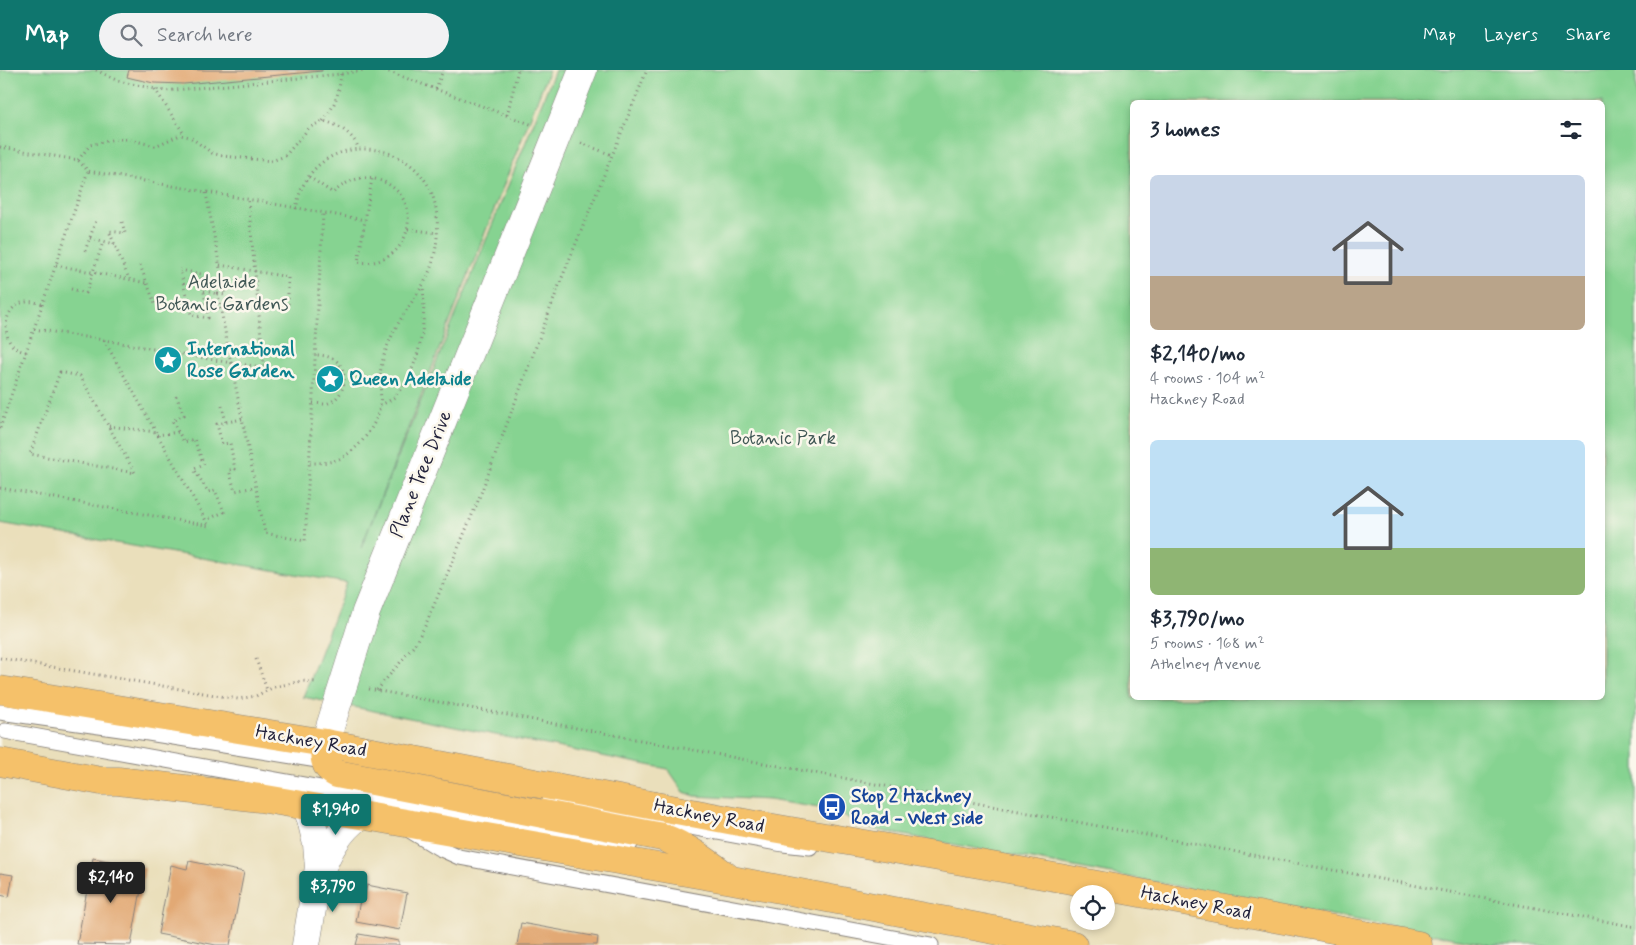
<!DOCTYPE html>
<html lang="en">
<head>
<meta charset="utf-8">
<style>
	body { margin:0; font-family:Mynerve,sans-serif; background:#f2f2f3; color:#1f2937; height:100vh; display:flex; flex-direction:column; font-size:19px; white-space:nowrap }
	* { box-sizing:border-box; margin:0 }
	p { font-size:16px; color:#747a83 }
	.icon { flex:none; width:28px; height:28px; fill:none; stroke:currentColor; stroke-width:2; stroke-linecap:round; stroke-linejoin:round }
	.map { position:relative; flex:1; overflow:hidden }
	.sheet { position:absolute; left:1130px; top:30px; width:475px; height:600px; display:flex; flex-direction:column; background:#fff; border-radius:8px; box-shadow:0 2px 8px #0003 }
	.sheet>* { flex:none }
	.tools { position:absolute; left:1070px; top:815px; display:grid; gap:10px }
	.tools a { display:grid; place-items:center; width:45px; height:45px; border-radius:50%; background:#fff; box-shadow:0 2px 8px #0003; font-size:25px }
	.price { position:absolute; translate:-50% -42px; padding:0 11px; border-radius:5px; background:#0f766e; color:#fff; font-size:16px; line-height:32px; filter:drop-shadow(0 1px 2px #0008) }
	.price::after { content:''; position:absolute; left:50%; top:30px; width:15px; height:11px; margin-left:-8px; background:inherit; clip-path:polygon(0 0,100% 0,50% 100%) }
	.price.selected { background:#222; color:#fff }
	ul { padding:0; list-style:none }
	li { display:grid; align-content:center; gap:10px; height:265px; padding:0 20px }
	li span { display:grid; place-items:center; height:155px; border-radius:8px; color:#555 }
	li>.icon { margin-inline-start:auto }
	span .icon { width:90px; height:90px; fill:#fffc; stroke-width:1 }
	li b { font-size:21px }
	h2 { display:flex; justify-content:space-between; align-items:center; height:60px; padding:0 20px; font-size:21px }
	header { display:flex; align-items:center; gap:30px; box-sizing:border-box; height:70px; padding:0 25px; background:#0f766e; color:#fff }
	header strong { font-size:24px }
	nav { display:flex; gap:28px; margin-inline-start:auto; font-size:18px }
	.search { width:350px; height:45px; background:#f2f2f3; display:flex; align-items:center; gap:12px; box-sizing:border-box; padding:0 18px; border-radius:28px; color:#747a83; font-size:19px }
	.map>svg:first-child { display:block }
</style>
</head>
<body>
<header>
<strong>Map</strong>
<div class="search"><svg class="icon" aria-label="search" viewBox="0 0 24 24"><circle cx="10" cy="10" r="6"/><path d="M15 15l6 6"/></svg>Search here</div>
<nav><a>Map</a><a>Layers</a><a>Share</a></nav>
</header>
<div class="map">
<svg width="1636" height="875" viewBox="0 0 1636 875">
	<rect width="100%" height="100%" fill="#fbf7ec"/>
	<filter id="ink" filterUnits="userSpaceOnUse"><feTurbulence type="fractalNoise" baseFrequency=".02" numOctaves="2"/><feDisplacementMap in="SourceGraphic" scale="10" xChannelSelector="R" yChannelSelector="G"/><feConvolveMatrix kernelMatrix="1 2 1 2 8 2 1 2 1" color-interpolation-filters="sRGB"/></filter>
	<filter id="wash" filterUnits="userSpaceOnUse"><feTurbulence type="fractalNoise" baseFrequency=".0096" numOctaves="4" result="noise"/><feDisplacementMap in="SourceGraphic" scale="20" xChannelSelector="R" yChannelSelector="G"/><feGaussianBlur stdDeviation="1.12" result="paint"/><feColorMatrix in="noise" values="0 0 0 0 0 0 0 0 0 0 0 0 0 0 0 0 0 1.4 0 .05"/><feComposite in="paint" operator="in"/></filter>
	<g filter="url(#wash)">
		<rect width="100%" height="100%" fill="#eadfbb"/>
		<path fill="#86d391" stroke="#547a66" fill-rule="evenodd" d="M0,0H549L361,478L555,0H1636V875H1491L861,757L838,741L769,730L695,726L684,722L668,699L303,627L347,513L0,453ZM1132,32H1602V628H1132Z"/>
		<g id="blocks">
			<g fill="#e2a975">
				<polygon points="129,0 322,0 322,1 184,14 154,13 135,9 127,7"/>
				<polygon points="93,788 145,798 131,875 77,874"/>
				<polygon points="189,791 244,802 230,875 216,875 158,864 171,795 187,799"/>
				<polygon points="0,803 13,805 9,827 0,825"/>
				<polygon points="367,815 407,823 400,860 356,852 360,830 364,831"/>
				<polygon points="521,853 598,867 597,875 517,875"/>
				<polygon points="359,864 399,871 399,875 356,875"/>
			</g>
		</g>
	</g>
	<g filter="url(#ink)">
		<use href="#blocks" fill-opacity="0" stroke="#86807b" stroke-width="1"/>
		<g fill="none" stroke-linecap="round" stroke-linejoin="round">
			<defs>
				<g id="lane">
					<polyline points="0,642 142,662 330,692"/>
					<polyline points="5,661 630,774"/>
					<polyline points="549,731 783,774 810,777"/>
					<polyline points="411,761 439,778 459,787 931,875"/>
				</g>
				<g id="street">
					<polyline points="325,673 366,542 583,0"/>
					<path d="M319,804C328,781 339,760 360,745"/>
					<polyline points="306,875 319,797 317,774 311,749 306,736"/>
				</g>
				<g id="highway">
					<polyline points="0,620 325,673 750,754 1060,808 1418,875"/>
					<path d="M325,673C323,686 324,698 337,704L662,767C686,776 706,791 726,806"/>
					<polyline points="0,692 101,711 118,711 260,728 360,745 732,810 1073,875"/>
				</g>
			</defs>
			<use href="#lane" stroke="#86807b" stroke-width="17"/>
			<use href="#street" stroke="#86807b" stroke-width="29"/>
			<use href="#highway" stroke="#86807b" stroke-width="29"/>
			<g stroke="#86807b" stroke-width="3" stroke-dasharray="1 4" stroke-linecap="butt">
				<polyline points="96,0 118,11 165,21 341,4 365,0"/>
				<polyline points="384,0 533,55"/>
				<polyline points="155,19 184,64"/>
				<polyline points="436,19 443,0"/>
				<polyline points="507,45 518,0"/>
				<path d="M323,51C336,34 339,24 341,4"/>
				<polyline points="581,73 612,85"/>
				<polyline points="0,77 78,90 88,101 365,150"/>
				<path d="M78,90L90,75L115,69H128L155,76L180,65L190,67L212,83L223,86L272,91L285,86L310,57L323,51C336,53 355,65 358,78"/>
				<path d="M309,107L333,123C345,112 359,105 375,109C429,122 413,200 358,192L372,109"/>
				<polyline points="206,123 225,225 218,224 231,293 264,297 248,130"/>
				<path d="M296,139C298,131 299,122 304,114C333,59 418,72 434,130C441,155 437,189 425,211C414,231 399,248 390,270C385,281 381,294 380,306C380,317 382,329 379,340C375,358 357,381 339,389C330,393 320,393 310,393"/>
				<polyline points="122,152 125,163 109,161 129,209"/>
				<polyline points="408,159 437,163"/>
				<polyline points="90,168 115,174"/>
				<polyline points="85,181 97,148"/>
				<polyline points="56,195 147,213"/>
				<polyline points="140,195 155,234"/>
				<polyline points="220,195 288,207 288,236 257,232"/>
				<polygon points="180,200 201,204 208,248 191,245"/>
				<polyline points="71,219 86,223 103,172"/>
				<polyline points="204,221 218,224"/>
				<polyline points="34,259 104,270"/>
				<path d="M26,282C22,281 18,280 15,278C0,266 4,233 27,232C32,231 38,233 42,234"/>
				<polygon points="60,302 80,306 135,403 30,384"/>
				<polyline points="176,326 184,345 172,351 184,372 194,369 204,395 194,399 208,422 215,420 224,442 206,450"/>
				<path d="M313,333C317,333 321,334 325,334C345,330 351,301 335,290C329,286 322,285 315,285"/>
				<path d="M380,335C385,333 390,331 394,327C421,298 426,254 423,216"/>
				<polyline points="222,336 226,352"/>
				<polyline points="242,349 217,354 222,374 230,373 235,399 229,400 235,421 255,417"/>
				<polyline points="109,356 156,362"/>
				<polyline points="0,358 88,101"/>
				<polyline points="157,365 179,362"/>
				<polyline points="0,418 209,456 104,270 231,293 265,463 305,471 323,144"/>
				<polyline points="0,588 238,629 256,626 274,617 302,611 316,612"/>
				<polyline points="256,589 267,620"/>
				<polyline points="369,619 1636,857"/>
				<polyline points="377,620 413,577 425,556 446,507 478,431 561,210 647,0"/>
			</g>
			<use href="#lane" stroke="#fff" stroke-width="15"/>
			<use href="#street" stroke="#fff" stroke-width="28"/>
			<use href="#highway" stroke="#f5c16b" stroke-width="28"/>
		</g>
	</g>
	<defs>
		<symbol id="sight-disc" viewBox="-11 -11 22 22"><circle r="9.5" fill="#0f9aa8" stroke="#fbf7ec"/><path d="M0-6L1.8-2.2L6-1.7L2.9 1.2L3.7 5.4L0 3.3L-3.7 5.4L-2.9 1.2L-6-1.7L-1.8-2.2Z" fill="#fff"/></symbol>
		<symbol id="bus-disc" viewBox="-11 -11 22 22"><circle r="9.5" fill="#1a4fb4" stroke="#fbf7ec"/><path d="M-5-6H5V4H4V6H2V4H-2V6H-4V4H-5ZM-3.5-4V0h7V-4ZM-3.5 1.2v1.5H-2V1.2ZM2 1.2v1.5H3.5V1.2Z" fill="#fff"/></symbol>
	</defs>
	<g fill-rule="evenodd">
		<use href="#sight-disc" x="152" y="274" width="32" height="32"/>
		<use href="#sight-disc" x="314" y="293" width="32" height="32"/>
		<use href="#bus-disc" x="816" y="721" width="32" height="32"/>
	</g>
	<g text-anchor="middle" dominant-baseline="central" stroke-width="5" stroke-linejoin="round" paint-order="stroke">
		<g font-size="19" fill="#405755" stroke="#fbf7ec">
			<text x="222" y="212">Adelaide<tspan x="222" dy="22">Botanic Gardens</tspan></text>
			<text x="783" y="368">Botanic Park</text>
		</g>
		<g font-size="19" font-weight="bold" fill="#0d838f" stroke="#fbf7ec" text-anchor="start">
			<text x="187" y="279">International<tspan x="187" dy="22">Rose Garden</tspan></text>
			<text x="349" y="309">Queen Adelaide</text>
		</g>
		<g font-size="19" fill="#22223b" stroke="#fbf7ec">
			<text transform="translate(421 404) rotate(-68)">Plane Tree Drive</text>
			<text transform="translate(311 671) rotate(10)">Hackney Road</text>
			<text transform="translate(709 746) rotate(11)">Hackney Road</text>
			<text transform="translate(1196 833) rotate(11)">Hackney Road</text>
		</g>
		<g font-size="19" font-weight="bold" fill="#164399" stroke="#fbf7ec" text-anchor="start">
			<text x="851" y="726">Stop 2 Hackney<tspan x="851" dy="22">Road - West side</tspan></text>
		</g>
	</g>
</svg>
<div class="tools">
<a><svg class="icon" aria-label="locate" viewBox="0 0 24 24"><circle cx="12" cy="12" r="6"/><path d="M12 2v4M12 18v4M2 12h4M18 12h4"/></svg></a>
</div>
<b class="price" style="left:336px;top:766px">$1,940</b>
<b class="price selected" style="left:111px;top:834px">$2,140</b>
<b class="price" style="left:333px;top:843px">$3,790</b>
<section class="sheet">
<h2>3 homes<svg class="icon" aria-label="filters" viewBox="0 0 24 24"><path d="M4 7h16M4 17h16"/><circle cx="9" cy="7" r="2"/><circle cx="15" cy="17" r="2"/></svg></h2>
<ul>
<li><span style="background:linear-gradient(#c9d6e8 65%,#b9a48a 0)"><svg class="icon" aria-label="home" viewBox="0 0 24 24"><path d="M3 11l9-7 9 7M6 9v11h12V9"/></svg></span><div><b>$2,140/mo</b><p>4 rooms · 104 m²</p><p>Hackney Road</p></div></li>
<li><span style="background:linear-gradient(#bfe0f5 70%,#8fb573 0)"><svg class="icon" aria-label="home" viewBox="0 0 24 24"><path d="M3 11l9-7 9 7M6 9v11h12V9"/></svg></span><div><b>$3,790/mo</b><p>5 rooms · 168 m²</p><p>Athelney Avenue</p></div></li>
</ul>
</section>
</div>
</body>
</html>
